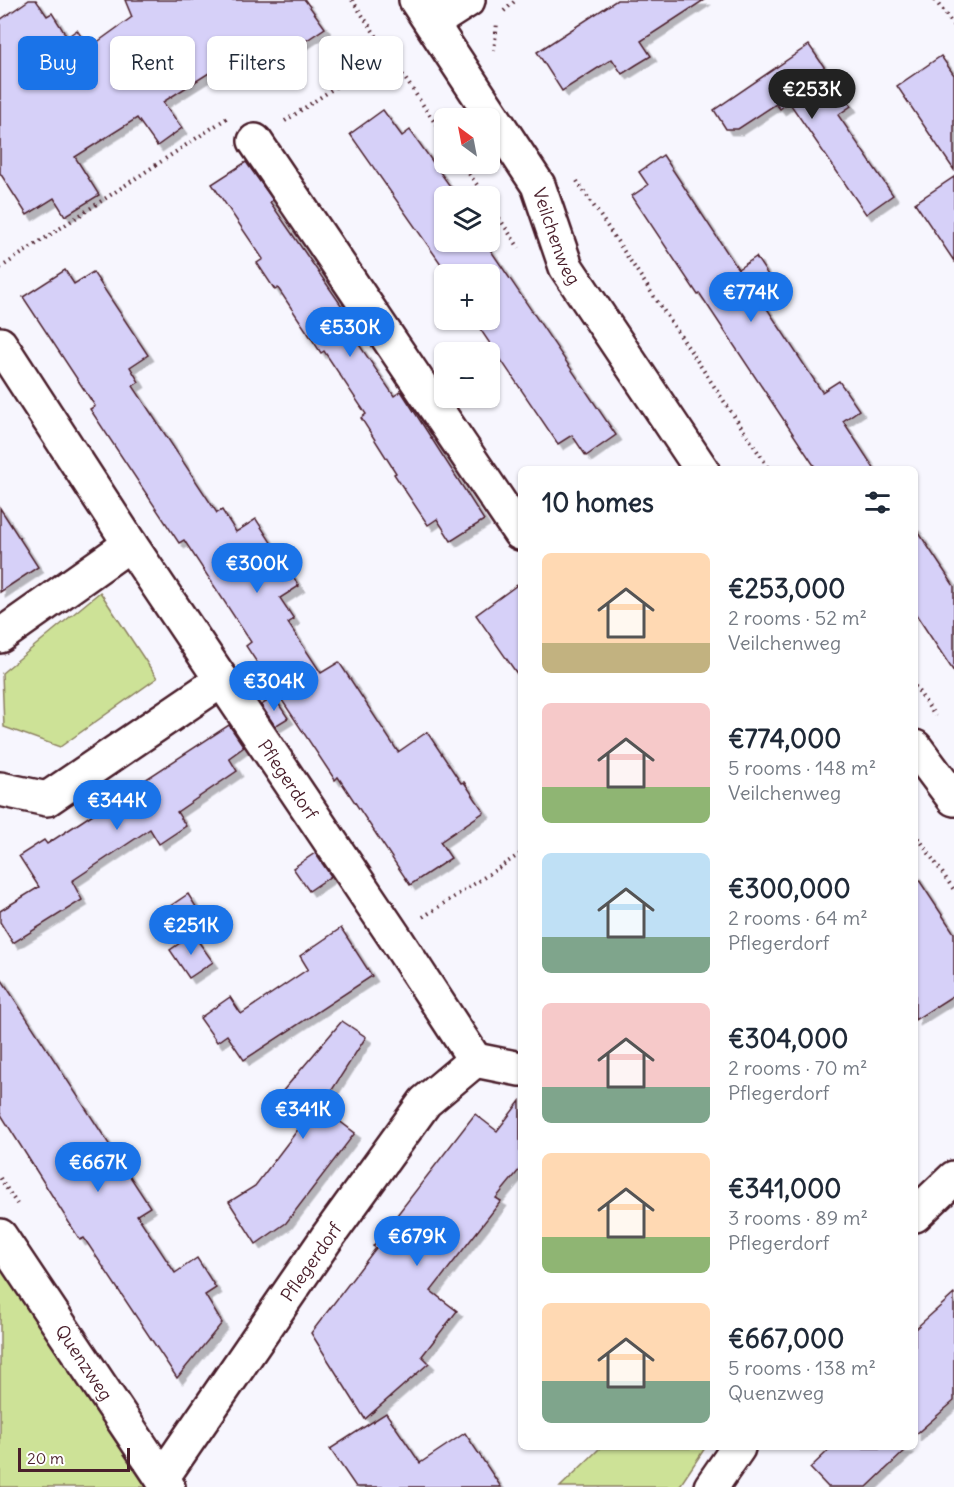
<!DOCTYPE html>
<html lang="en">
<head>
<meta charset="utf-8">
<style>
	body { margin:0; font-family:Delius,sans-serif; background:#f6f6f7; color:#1f2937; height:100vh; display:flex; flex-direction:column; font-size:22px; white-space:nowrap }
	* { box-sizing:border-box; margin:0 }
	p { font-size:20px; color:#747a83 }
	.icon { flex:none; width:33px; height:33px; fill:none; stroke:currentColor; stroke-width:2; stroke-linecap:round; stroke-linejoin:round }
	.map { position:relative; flex:1; overflow:hidden }
	.panel { position:absolute; left:518px; top:466px; width:400px; height:984px; display:flex; flex-direction:column; background:#fff; border-radius:9px; box-shadow:0 2px 4px #0004 }
	.panel>* { flex:none }
	.banner { position:absolute; left:18px; top:36px; width:410px; height:54px; display:flex; gap:12px }
	.needle { width:39px; rotate:328deg }
	.tools { position:absolute; left:434px; top:108px; display:grid; gap:12px }
	.tools a { display:grid; place-items:center; width:66px; height:66px; border-radius:9px; background:#fff; box-shadow:0 2px 4px #0004; font-size:30px }
	.scale { position:absolute; left:18px; bottom:15px; width:112px; box-sizing:border-box; padding-left:6px; border:3px solid #4a1f2b; border-top:0; font-size:16px; line-height:21px; white-space:nowrap; color:#4a1f2b; -webkit-text-stroke:4px #fff; paint-order:stroke }
	.price { position:absolute; translate:-50% -51px; padding:0 14px; border-radius:21px; background:#1a73e8; color:#fff; font-size:20px; line-height:39px; filter:drop-shadow(0 2px 3px #0008) }
	.price::after { content:''; position:absolute; left:50%; top:36px; width:18px; height:14px; margin-left:-9px; background:inherit; clip-path:polygon(0 0,100% 0,50% 100%) }
	.price.on { background:#222; color:#fff }
	ul { padding:0; list-style:none }
	li { display:flex; align-items:center; gap:18px; height:150px; padding:0 24px }
	li span { display:grid; place-items:center; flex:none; width:168px; height:120px; border-radius:9px; color:#555 }
	li>.icon { margin-inline-start:auto }
	span .icon { width:72px; height:72px; fill:#fffc; stroke-width:1 }
	li b { font-size:26px }
	h2 { display:flex; justify-content:space-between; align-items:center; height:72px; padding:0 24px; font-size:26px }
	.tag { padding:0 21px; border-radius:9px; background:#fff; box-shadow:0 2px 4px #0004; font-size:21px; line-height:54px }
	.tag.on { background:#1a73e8; color:#fff }
	.map>svg:first-child { display:block }
</style>
</head>
<body>
<div class="map">
<svg width="954" height="1487" viewBox="0 0 954 1487">
	<defs>
		<filter id="shadow"><feDropShadow dx="5.5" dy="5.5" stdDeviation="0" flood-color="#0004"/></filter>
	</defs>
	<rect width="100%" height="100%" fill="#f7f6fe"/>
	<filter id="ink" filterUnits="userSpaceOnUse"><feTurbulence type="fractalNoise" baseFrequency=".0167" numOctaves="2"/><feDisplacementMap in="SourceGraphic" scale="12" xChannelSelector="R" yChannelSelector="G"/><feConvolveMatrix kernelMatrix="1 2 1 2 8 2 1 2 1" color-interpolation-filters="sRGB"/></filter>
	<g filter="url(#ink)">
		<g fill="#cde297" stroke="#8c8061" stroke-width="1.5">
			<polygon points="100,592 157,678 60,747 4,727 2,673"/>
			<polygon points="0,1267 146,1487 0,1487"/>
			<polygon points="600,1448 705,1448 679,1487 560,1487"/>
		</g>
		<g fill="#d6d0f8" stroke="#4a1f2b" stroke-width="1.5" filter="url(#shadow)">
			<polygon points="29,0 36,0 47,16 52,13 67,37 77,30 89,48 132,17 125,0 305,0 325,28 259,72 258,42 163,102 182,128 157,146 137,118 75,157 99,195 65,216 54,198 27,215 0,173 0,20"/>
			<polygon points="617,0 704,0 641,41 651,56 636,65 622,74 612,59 562,91 537,52"/>
			<polygon points="809,45 851,106 838,115 893,195 866,214 789,102 780,109 776,104 738,129 726,129 714,110"/>
			<polygon points="941,56 954,75 954,170 897,86"/>
			<polygon points="383,110 402,136 410,130 457,196 444,196 444,242 485,242 616,435 586,456 572,435 558,444 474,320 489,320 489,274 448,274 350,134"/>
			<polygon points="663,155 738,269 756,257 774,284 758,295 822,392 839,381 859,410 843,421 875,470 817,470 700,294 698,295 632,196 648,185 639,172"/>
			<polygon points="246,162 273,200 270,202 357,328 351,333 394,396 401,391 484,520 451,541 437,519 428,525 394,474 396,473 361,418 366,414 324,351 321,353 278,288 275,290 257,263 263,259 212,184"/>
			<polygon points="954,177 954,261 915,203"/>
			<polygon points="65,270 74,284 93,272 148,355 130,367 139,382 133,386 217,513 222,510 236,532 256,519 299,586 280,598 294,619 288,623 321,673 339,662 398,752 427,732 461,783 464,782 484,812 440,842 451,858 410,885 338,777 335,780 246,646 251,642 184,540 179,543 90,409 95,406 23,297"/>
			<polygon points="0,508 38,567 0,592"/>
			<polygon points="915,527 954,586 954,672 915,613"/>
			<polygon points="520,583 520,678 476,615"/>
			<polygon points="274,697 288,718 275,726 261,705"/>
			<polygon points="229,725 244,747 229,758 237,771 177,812 186,826 159,844 150,829 72,881 82,900 13,943 0,922 0,911 39,887 19,856 44,840 47,844 67,831"/>
			<polygon points="315,853 331,876 309,891 293,868"/>
			<polygon points="915,874 954,933 954,995 915,1020"/>
			<polygon points="188,894 206,923 178,942 160,913"/>
			<polygon points="341,928 372,976 244,1060 227,1035 217,1042 200,1018 230,997 241,1014 308,969 300,956"/>
			<polygon points="193,934 213,962 189,978 170,950"/>
			<polygon points="0,977 150,1207 137,1215 175,1273 197,1258 216,1288 205,1295 222,1323 177,1378 84,1238 80,1240 0,1113"/>
			<polygon points="342,1021 366,1037 321,1107 355,1133 286,1223 256,1244 229,1202 255,1186 309,1115 282,1092"/>
			<polygon points="520,1101 520,1169 496,1198 501,1201 431,1291 457,1311 422,1356 429,1363 365,1419 311,1333 376,1248 373,1246 475,1114 497,1131"/>
			<polygon points="954,1294 954,1401 915,1435 915,1329"/>
			<polygon points="386,1413 420,1463 465,1433 501,1487 356,1487 330,1449"/>
			<polygon points="831,1448 908,1448 867,1487 828,1487 810,1468"/>
		</g>
		<g fill="none" stroke-linecap="round" stroke-linejoin="round">
			<defs>
				<g id="minor">
					<path id="s1" d="M416,0L538,185L566,267L702,470"/>
					<polyline points="432,23 468,0"/>
					<polyline points="255,141 520,533"/>
					<path id="s2" d="M0,344L130,544L394,936L475,1060L425,1102L326,1239L162,1478"/>
					<polyline points="0,636 130,544"/>
					<polyline points="915,747 954,799"/>
					<polyline points="0,789 47,799 222,680"/>
					<polyline points="475,1060 520,1069"/>
					<polyline points="915,1215 954,1178"/>
					<path id="s3" d="M0,1236L168,1487"/>
					<polyline points="711,1487 738,1448"/>
				</g>
			</defs>
			<use href="#minor" stroke="#4a1f2b" stroke-width="38"/>
			<g stroke="#4a1f2b" stroke-width="4" stroke-dasharray="1.5 4.5" stroke-linecap="butt">
				<polyline points="352,0 444,136"/>
				<polyline points="935,0 954,26"/>
				<polyline points="504,11 516,0"/>
				<polyline points="494,51 497,23"/>
				<polyline points="285,121 401,43"/>
				<polyline points="462,164 485,196"/>
				<polyline points="577,181 770,470"/>
				<polyline points="489,203 519,248"/>
				<polyline points="0,268 227,118"/>
				<polyline points="915,686 935,716"/>
				<polyline points="915,833 954,890"/>
				<polyline points="423,917 520,854"/>
				<polyline points="0,1178 17,1204"/>
			</g>
			<use href="#minor" stroke="#fff" stroke-width="33"/>
		</g>
	</g>
	<g text-anchor="middle" dominant-baseline="central" stroke-width="6" stroke-linejoin="round" paint-order="stroke">
		<g font-size="18" fill="#4a1f2b" stroke="#fff">
			<text stroke="none"><textPath href="#s1" startOffset="276">Veilchenweg</textPath></text>
			<text stroke="none"><textPath href="#s2" startOffset="522">Pflegerdorf</textPath></text>
			<text transform="translate(311 1262) rotate(-55)">Pflegerdorf</text>
			<text stroke="none"><textPath href="#s3" startOffset="152">Quenzweg</textPath></text>
		</g>
	</g>
</svg>
<div class="tools">
<a><svg class="needle" viewBox="-14 -14 28 28"><path d="M0-13l5 13h-10z" fill="#e53935"/><path d="M0 13l5-13h-10z" fill="#747a83"/></svg></a>
<a><svg class="icon" aria-label="layers" viewBox="0 0 24 24"><path d="M12 4l9 5-9 5-9-5zM3 14l9 5 9-5"/></svg></a>
<a>+</a>
<a>−</a>
</div>
<div class="scale">20 m</div>
<b class="price on" style="left:812px;top:120px">€253K</b>
<b class="price" style="left:751px;top:323px">€774K</b>
<b class="price" style="left:350px;top:358px">€530K</b>
<b class="price" style="left:257px;top:594px">€300K</b>
<b class="price" style="left:274px;top:712px">€304K</b>
<b class="price" style="left:117px;top:831px">€344K</b>
<b class="price" style="left:191px;top:956px">€251K</b>
<b class="price" style="left:303px;top:1140px">€341K</b>
<b class="price" style="left:98px;top:1193px">€667K</b>
<b class="price" style="left:417px;top:1267px">€679K</b>
<div class="banner">
<a class="tag on">Buy</a>
<a class="tag">Rent</a>
<a class="tag">Filters</a>
<a class="tag">New</a>
</div>
<section class="panel">
<h2>10 homes<svg class="icon" aria-label="filters" viewBox="0 0 24 24"><path d="M4 7h16M4 17h16"/><circle cx="9" cy="7" r="2"/><circle cx="15" cy="17" r="2"/></svg></h2>
<ul>
<li><span style="background:linear-gradient(#ffd9b3 75%,#c2b280 0)"><svg class="icon" aria-label="home" viewBox="0 0 24 24"><path d="M3 11l9-7 9 7M6 9v11h12V9"/></svg></span><div><b>€253,000</b><p>2 rooms · 52 m²</p><p>Veilchenweg</p></div></li>
<li><span style="background:linear-gradient(#f6c9c9 70%,#8fb573 0)"><svg class="icon" aria-label="home" viewBox="0 0 24 24"><path d="M3 11l9-7 9 7M6 9v11h12V9"/></svg></span><div><b>€774,000</b><p>5 rooms · 148 m²</p><p>Veilchenweg</p></div></li>
<li><span style="background:linear-gradient(#bfe0f5 70%,#7fa58c 0)"><svg class="icon" aria-label="home" viewBox="0 0 24 24"><path d="M3 11l9-7 9 7M6 9v11h12V9"/></svg></span><div><b>€300,000</b><p>2 rooms · 64 m²</p><p>Pflegerdorf</p></div></li>
<li><span style="background:linear-gradient(#f6c9c9 70%,#7fa58c 0)"><svg class="icon" aria-label="home" viewBox="0 0 24 24"><path d="M3 11l9-7 9 7M6 9v11h12V9"/></svg></span><div><b>€304,000</b><p>2 rooms · 70 m²</p><p>Pflegerdorf</p></div></li>
<li><span style="background:linear-gradient(#ffd9b3 70%,#8fb573 0)"><svg class="icon" aria-label="home" viewBox="0 0 24 24"><path d="M3 11l9-7 9 7M6 9v11h12V9"/></svg></span><div><b>€341,000</b><p>3 rooms · 89 m²</p><p>Pflegerdorf</p></div></li>
<li><span style="background:linear-gradient(#ffd9b3 65%,#7fa58c 0)"><svg class="icon" aria-label="home" viewBox="0 0 24 24"><path d="M3 11l9-7 9 7M6 9v11h12V9"/></svg></span><div><b>€667,000</b><p>5 rooms · 138 m²</p><p>Quenzweg</p></div></li>
</ul>
</section>
</div>
</body>
</html>
